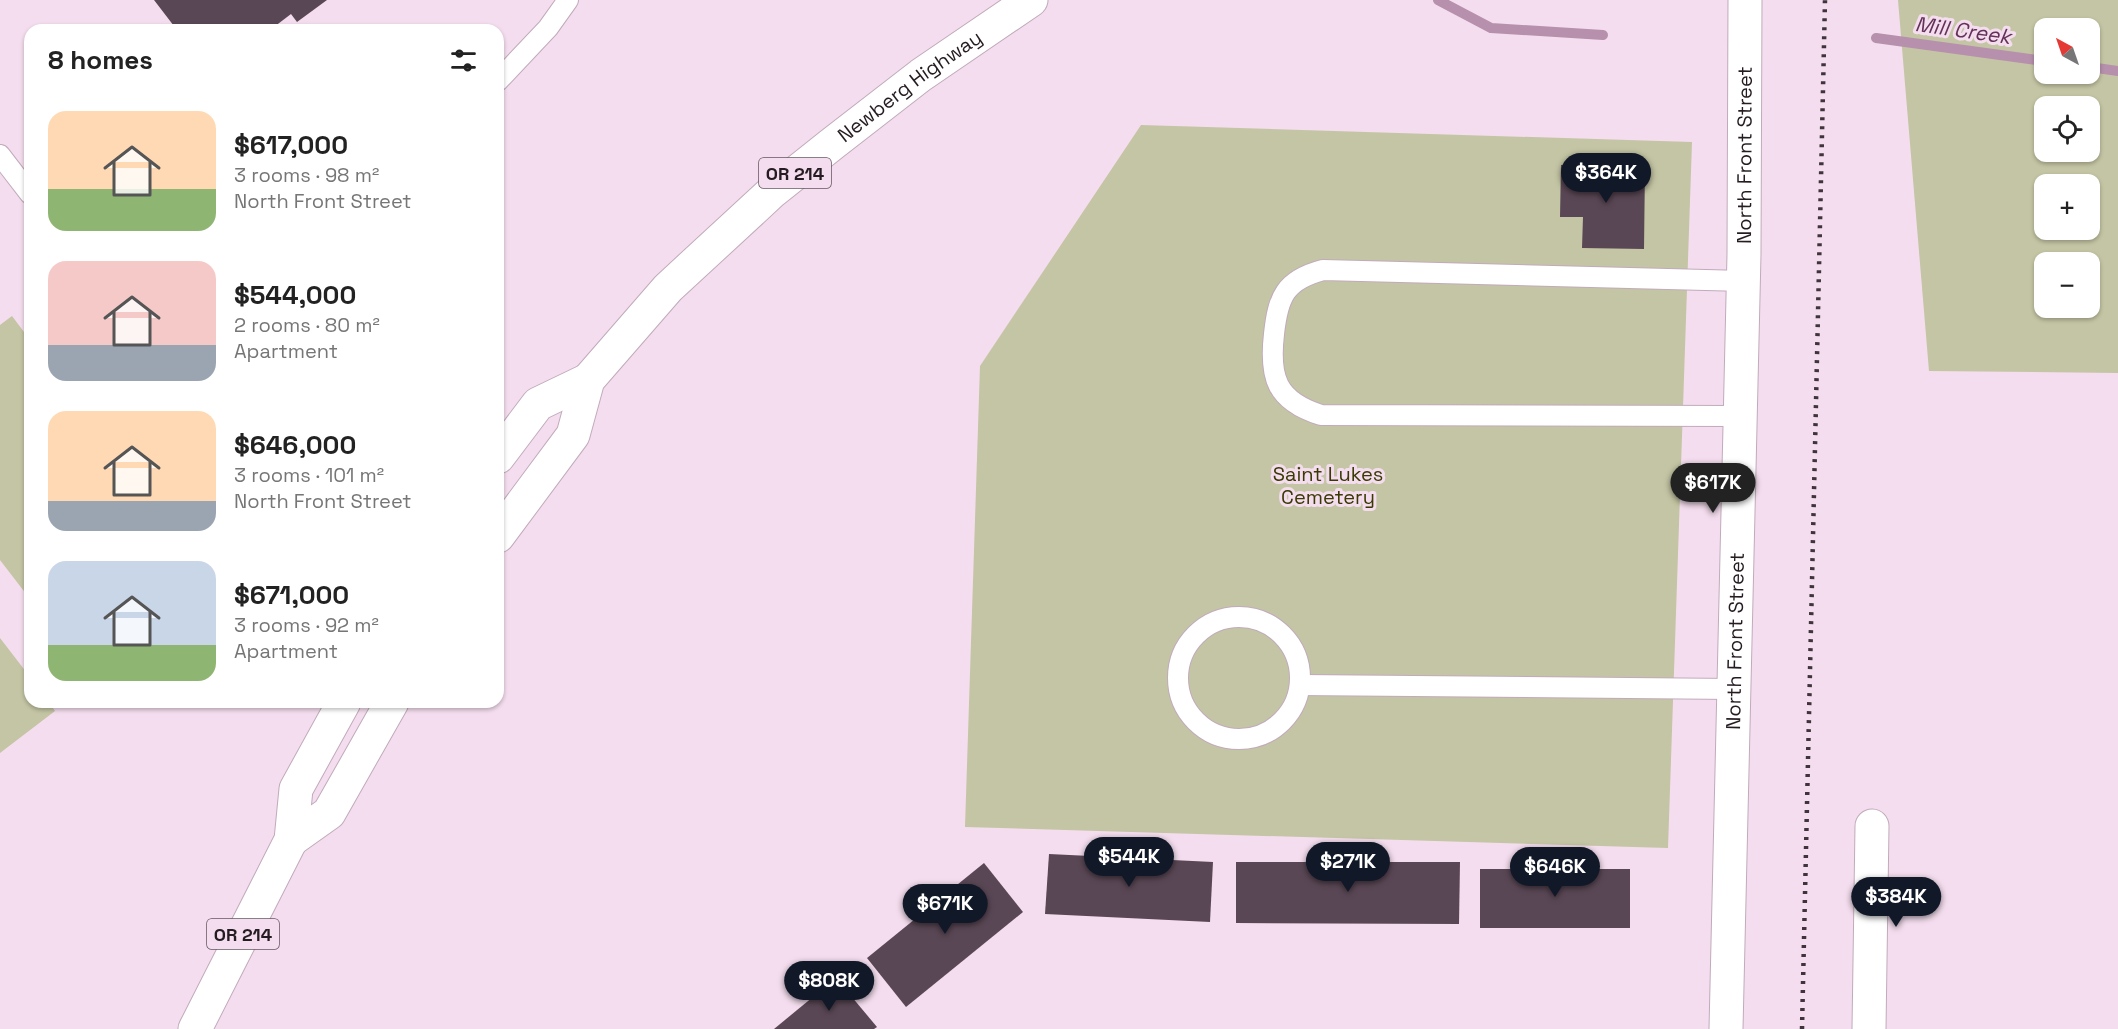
<!DOCTYPE html>
<html lang="en">
<head>
<meta charset="utf-8">
<style>
	body { margin:0; font-family:"Space Grotesk",sans-serif; background:#f6f6f6; color:#222; height:100vh; display:flex; flex-direction:column; font-size:22px; white-space:nowrap }
	* { box-sizing:border-box; margin:0 }
	p { font-size:20px; color:#767676 }
	.icon { flex:none; width:33px; height:33px; fill:none; stroke:currentColor; stroke-width:2; stroke-linecap:round; stroke-linejoin:round }
	.map { position:relative; flex:1; overflow:hidden }
	.sheet { position:absolute; left:24px; top:24px; width:480px; height:684px; display:flex; flex-direction:column; background:#fff; border-radius:18px; box-shadow:0 2px 4px #0004 }
	.sheet>* { flex:none }
	.needle { width:39px; rotate:320deg }
	.controls { position:absolute; left:2034px; top:18px; display:grid; gap:12px }
	.controls a { display:grid; place-items:center; width:66px; height:66px; border-radius:12px; background:#fff; box-shadow:0 2px 4px #0004; font-size:30px }
	.price { position:absolute; translate:-50% -51px; padding:0 14px; border-radius:21px; background:#111827; color:#fff; font-size:20px; line-height:39px; filter:drop-shadow(0 2px 3px #0008) }
	.price::after { content:''; position:absolute; left:50%; top:36px; width:18px; height:14px; margin-left:-9px; background:inherit; clip-path:polygon(0 0,100% 0,50% 100%) }
	.price.on { background:#222; color:#fff }
	ul { padding:0; list-style:none }
	li { display:flex; align-items:center; gap:18px; height:150px; padding:0 24px }
	li span { display:grid; place-items:center; flex:none; width:168px; height:120px; border-radius:18px; color:#555 }
	li>.icon { margin-inline-start:auto }
	span .icon { width:72px; height:72px; fill:#fffc; stroke-width:1 }
	li b { font-size:26px }
	h2 { display:flex; justify-content:space-between; align-items:center; height:72px; padding:0 24px; font-size:26px }
	.map>svg:first-child { display:block }
</style>
</head>
<body>
<div class="map">
<svg width="2118" height="1029" viewBox="0 0 2118 1029">
	<rect width="100%" height="100%" fill="#f4ddee"/>
	<g fill="#c4c5a4" fill-rule="evenodd">
		<path d="M1898,0H2118V373L1929,371ZM2044,28H2090V74H2044ZM2044,106H2090V152H2044ZM2090,184V230H2044V184ZM2044,262H2090V308H2044Z"/>
		<polygon points="1141,125 1692,142 1668,848 965,827 980,366"/>
		<polygon points="12,316 30,340 30,599 0,560 0,325"/>
		<polygon points="0,638 30,677 30,702 49,702 55,711 0,753"/>
	</g>
	<g fill="none" stroke-linecap="round" stroke-linejoin="round">
		<g stroke="#b690ac" stroke-width="10">
			<polyline points="1438,0 1491,28 1603,35"/>
			<polyline points="1876,38 2044,61"/>
			<polyline points="2090,67 2118,71"/>
		</g>
	</g>
	<g fill="#5a4755">
		<polygon points="154,0 327,0 297,22 291,14 270,30 177,30"/>
		<polygon points="1561,165 1645,166 1644,249 1582,248 1583,217 1560,217"/>
		<polygon points="1049,854 1213,862 1210,922 1045,914"/>
		<polygon points="1236,862 1460,862 1459,924 1236,923"/>
		<polygon points="984,863 1023,912 906,1007 867,958"/>
		<rect x="1480" y="869" width="150" height="59"/>
		<polygon points="836,978 877,1027 874,1029 774,1029"/>
	</g>
	<g fill="none" stroke-linecap="round" stroke-linejoin="round">
		<defs>
			<g id="service">
				<polyline points="498,81 548,28 568,0"/>
				<polyline points="0,155 30,194"/>
				<path d="M1740,416L1321,415C1276,401 1269,377 1274,334C1278,297 1285,280 1323,270L1744,281"/>
				<circle cx="1239" cy="678" r="61"/>
				<polyline points="1300,685 1734,689"/>
			</g>
			<polyline id="minor" points="1869,1029 1872,826"/>
			<g id="secondary">
				<path id="s1" d="M1726,1029L1744,254L1745,0"/>
			</g>
			<g id="primary">
				<polyline points="498,457 538,404 588,380"/>
				<path id="s2" d="M498,536L573,435L588,380L668,288L773,191L832,144L921,75L1031,0"/>
				<polyline points="291,840 329,813 392,702"/>
				<polyline points="195,1029 291,840 296,789 344,702"/>
			</g>
		</defs>
		<use href="#service" stroke="#c1abbb" stroke-width="22"/>
		<use href="#minor" stroke="#c1abbb" stroke-width="35"/>
		<use href="#secondary" stroke="#c1abbb" stroke-width="35"/>
		<use href="#primary" stroke="#c1abbb" stroke-width="35"/>
		<use href="#service" stroke="#fff" stroke-width="20"/>
		<use href="#minor" stroke="#fff" stroke-width="33"/>
		<use href="#secondary" stroke="#fff" stroke-width="33"/>
		<use href="#primary" stroke="#fff" stroke-width="33"/>
		<polyline stroke="#3f343c" stroke-width="4.5" stroke-dasharray="3 6" stroke-linecap="butt" points="1802,1029 1825,0"/>
	</g>
	<g text-anchor="middle" dominant-baseline="central" stroke-width="6" stroke-linejoin="round" paint-order="stroke">
		<g fill="#f4ddee" stroke="#63565f" stroke-width="1.5">
			<rect x="759" y="158" width="72" height="30" rx="4.5"/>
			<rect x="207" y="919" width="72" height="30" rx="4.5"/>
		</g>
		<g font-size="18" font-weight="bold" fill="#251c22">
			<text x="795" y="173">OR 214</text>
			<text x="243" y="934">OR 214</text>
		</g>
		<g font-size="20" fill="#251c22" stroke="#f4ddee">
			<text stroke="none"><textPath href="#s2" startOffset="620">Newberg Highway</textPath></text>
			<text stroke="none"><textPath href="#s1" startOffset="874">North Front Street</textPath></text>
			<text stroke="none"><textPath href="#s1" startOffset="388">North Front Street</textPath></text>
		</g>
		<g font-size="20" fill="#393901" stroke="#f4ddee">
			<text x="1328" y="474">Saint Lukes<tspan x="1328" dy="23">Cemetery</tspan></text>
		</g>
		<g font-size="21" font-style="italic" fill="#643259" stroke="#f4ddee">
			<text transform="translate(1963 30) rotate(8)">Mill Creek</text>
		</g>
	</g>
</svg>
<div class="controls">
<a><svg class="needle" viewBox="-14 -14 28 28"><path d="M0-13l5 13h-10z" fill="#e53935"/><path d="M0 13l5-13h-10z" fill="#767676"/></svg></a>
<a><svg class="icon" aria-label="locate" viewBox="0 0 24 24"><circle cx="12" cy="12" r="6"/><path d="M12 2v4M12 18v4M2 12h4M18 12h4"/></svg></a>
<a>+</a>
<a>−</a>
</div>
<b class="price" style="left:1606px;top:204px">$364K</b>
<b class="price on" style="left:1713px;top:514px">$617K</b>
<b class="price" style="left:1129px;top:888px">$544K</b>
<b class="price" style="left:1348px;top:893px">$271K</b>
<b class="price" style="left:1555px;top:898px">$646K</b>
<b class="price" style="left:1896px;top:928px">$384K</b>
<b class="price" style="left:945px;top:935px">$671K</b>
<b class="price" style="left:829px;top:1012px">$808K</b>
<section class="sheet">
<h2>8 homes<svg class="icon" aria-label="filters" viewBox="0 0 24 24"><path d="M4 7h16M4 17h16"/><circle cx="9" cy="7" r="2"/><circle cx="15" cy="17" r="2"/></svg></h2>
<ul>
<li><span style="background:linear-gradient(#ffd9b3 65%,#8fb573 0)"><svg class="icon" aria-label="home" viewBox="0 0 24 24"><path d="M3 11l9-7 9 7M6 9v11h12V9"/></svg></span><div><b>$617,000</b><p>3 rooms · 98 m²</p><p>North Front Street</p></div></li>
<li><span style="background:linear-gradient(#f6c9c9 70%,#9aa5b1 0)"><svg class="icon" aria-label="home" viewBox="0 0 24 24"><path d="M3 11l9-7 9 7M6 9v11h12V9"/></svg></span><div><b>$544,000</b><p>2 rooms · 80 m²</p><p>Apartment</p></div></li>
<li><span style="background:linear-gradient(#ffd9b3 75%,#9aa5b1 0)"><svg class="icon" aria-label="home" viewBox="0 0 24 24"><path d="M3 11l9-7 9 7M6 9v11h12V9"/></svg></span><div><b>$646,000</b><p>3 rooms · 101 m²</p><p>North Front Street</p></div></li>
<li><span style="background:linear-gradient(#c9d6e8 70%,#8fb573 0)"><svg class="icon" aria-label="home" viewBox="0 0 24 24"><path d="M3 11l9-7 9 7M6 9v11h12V9"/></svg></span><div><b>$671,000</b><p>3 rooms · 92 m²</p><p>Apartment</p></div></li>
</ul>
</section>
</div>
</body>
</html>
